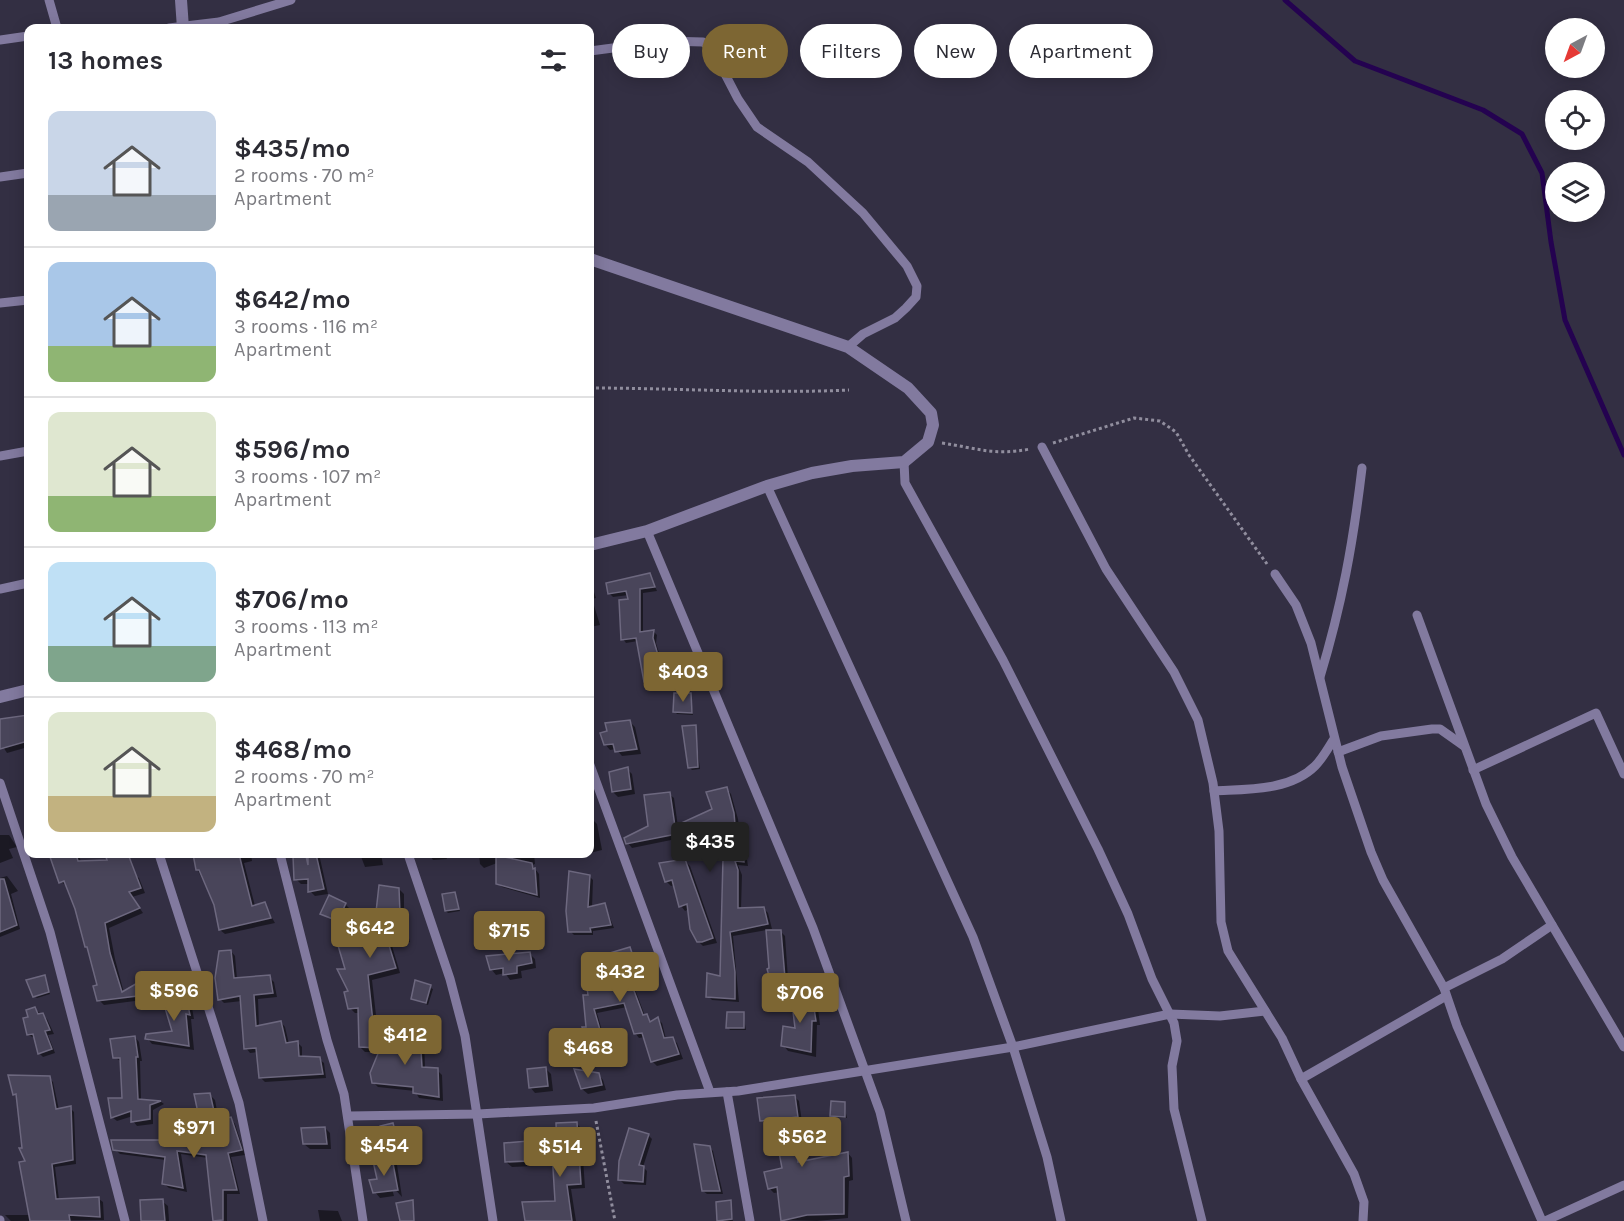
<!DOCTYPE html>
<html lang="en">
<head>
<meta charset="utf-8">
<style>
	body { margin:0; font-family:Karla,sans-serif; background:#f2f2f3; color:#2b2b33; height:100vh; display:flex; flex-direction:column; font-size:22px; white-space:nowrap }
	* { box-sizing:border-box; margin:0 }
	p { font-size:20px; color:#7c7c81 }
	.icon { flex:none; width:33px; height:33px; fill:none; stroke:currentColor; stroke-width:2; stroke-linecap:round; stroke-linejoin:round }
	.map { position:relative; flex:1; overflow:hidden }
	.side { position:absolute; left:24px; top:24px; width:570px; height:834px; display:flex; flex-direction:column; background:#fff; border-radius:12px; box-shadow:0 3px 15px #0003 }
	.side>* { flex:none }
	.banner { position:absolute; left:612px; top:24px; width:570px; height:54px; display:flex; gap:12px }
	.needle { width:39px; rotate:221deg }
	.fabs { position:absolute; left:1545px; top:18px; display:grid; gap:12px }
	.fabs a { display:grid; place-items:center; width:60px; height:60px; border-radius:50%; background:#fff; box-shadow:0 3px 15px #0003; font-size:30px }
	.price { position:absolute; translate:-50% -51px; padding:0 14px; border-radius:6px; background:#7d6633; color:#fff; font-size:20px; line-height:39px; filter:drop-shadow(0 2px 3px #0008) }
	.price::after { content:''; position:absolute; left:50%; top:36px; width:18px; height:14px; margin-left:-9px; background:inherit; clip-path:polygon(0 0,100% 0,50% 100%) }
	.price.active { background:#222; color:#fff }
	ul { padding:0; list-style:none }
	li { display:flex; align-items:center; gap:18px; height:150px; padding:0 24px }
	li+li { border-top:2px solid #e1e1e2 }
	li span { display:grid; place-items:center; flex:none; width:168px; height:120px; border-radius:12px; color:#555 }
	li>.icon { margin-inline-start:auto }
	span .icon { width:72px; height:72px; fill:#fffc; stroke-width:1 }
	li b { font-size:26px }
	h2 { display:flex; justify-content:space-between; align-items:center; height:72px; padding:0 24px; font-size:26px }
	.pill { padding:0 21px; border-radius:27px; background:#fff; box-shadow:0 3px 15px #0003; font-size:21px; line-height:54px }
	.pill.active { background:#7d6633; color:#fff }
	.map>svg:first-child { display:block }
</style>
</head>
<body>
<div class="map">
<svg width="1624" height="1221" viewBox="0 0 1624 1221">
	<rect width="100%" height="100%" fill="#332f43"/>
	<g fill="#0007">
		<polygon points="650,575 657,591 643,593 643,633 653,631 657,635 656,643 668,682 649,685 646,681 638,641 626,643 623,639 630,600 629,595 613,597 609,593"/>
		<polygon points="590,580 596,598 592,599 600,625 590,627"/>
		<polygon points="690,694 693,715 677,714 674,711"/>
		<polygon points="27,717 28,747 7,753 0,742 0,721"/>
		<polygon points="630,722 635,727 641,754 622,756 616,749 610,750 605,744"/>
		<polygon points="695,727 700,769 692,770 689,767"/>
		<polygon points="627,769 632,774 635,794 618,797 613,792"/>
		<polygon points="727,789 731,794 738,819 740,836 744,841 748,866 738,865 742,875 741,909 764,909 768,913 772,929 733,936 739,1002 712,1000 708,996 722,977 724,875 720,830 632,848 628,843 650,827 669,794 674,798 678,827 714,810"/>
		<polygon points="591,818 597,824 602,850 590,853"/>
		<polygon points="0,835 9,835 17,847 9,849 13,858 0,863"/>
		<polygon points="50,854 79,854 81,863 109,861 107,854 128,854 133,874 139,878 145,893 132,897 143,913 109,928 115,959 124,993 151,977 156,982 158,998 104,1005 99,1000 98,986 90,950 86,947 76,909 67,886 61,882"/>
		<polygon points="194,854 251,854 252,861 244,863 255,906 264,904 275,923 225,934 220,930 215,904 197,869"/>
		<polygon points="309,854 319,854 328,894 315,896 310,891 310,884 301,884 296,879 294,858 309,857"/>
		<polygon points="360,854 381,854 383,865 365,867"/>
		<polygon points="429,854 445,854 447,859 433,860"/>
		<polygon points="479,854 534,854 535,864 532,865 539,874 540,898 502,887 498,883 497,863 484,868 480,864"/>
		<polygon points="685,861 690,866 717,943 703,946 698,941 689,909 685,911 681,906 675,885 671,886 666,881"/>
		<polygon points="7,876 18,891 11,894 20,929 0,937 0,878"/>
		<polygon points="589,876 593,880 592,908 605,905 614,928 593,931 593,935 574,935 570,931"/>
		<polygon points="399,889 404,894 404,919 410,942 392,946 400,973 372,980 377,1024 382,1029 383,1041 420,1035 424,1039 425,1069 437,1070 442,1075 443,1101 419,1098 415,1091 378,1087 373,1082 380,1052 365,1052 360,1047 359,1013 355,1013 350,1008 347,970"/>
		<polygon points="455,894 460,911 448,913 446,911"/>
		<polygon points="345,904 350,909 343,926 322,913"/>
		<polygon points="781,932 785,936 789,993 778,993 774,989"/>
		<polygon points="630,948 640,969 629,973 645,1016 652,1022 657,1019 662,1023 666,1039 672,1038 677,1043 683,1059 657,1066 652,1061 645,1037 639,1038 635,1033 627,1007 597,1013 608,1052 594,1055 589,1051 589,996"/>
		<polygon points="231,951 235,956 237,979 269,977 274,982 277,997 258,999 259,1027 281,1022 285,1027 289,1044 298,1043 302,1047 302,1058 319,1059 324,1063 326,1078 265,1082 260,1077 258,1052 250,1053 246,1048 242,1001 224,1003 220,999"/>
		<polygon points="530,954 535,959 536,968 521,971 522,978 510,980 505,973 496,975 491,969"/>
		<polygon points="44,977 50,994 37,998 34,996"/>
		<polygon points="416,982 433,989 428,1005 413,999"/>
		<polygon points="811,996 817,1001 820,1025 817,1025 816,1057 788,1051 783,1045 797,1030"/>
		<polygon points="185,997 191,1002 194,1019 191,1019 194,1050 152,1044 147,1038 174,1032"/>
		<polygon points="35,1009 47,1019 54,1034 48,1035 55,1053 43,1057 39,1053 35,1038 28,1035 30,1018"/>
		<polygon points="743,1013 746,1030 730,1030 728,1027"/>
		<polygon points="135,1037 139,1042 142,1061 140,1061 141,1100 160,1101 164,1104 153,1110 153,1124 137,1126 133,1121 133,1116 117,1121 112,1117 123,1100 122,1062 114,1057"/>
		<polygon points="546,1069 551,1074 553,1091 535,1093 530,1087"/>
		<polygon points="598,1074 603,1080 606,1090 588,1094 582,1089"/>
		<polygon points="49,1078 53,1082 59,1110 70,1108 74,1112 76,1164 55,1167 59,1200 99,1199 103,1202 104,1220 11,1221 5,1215 31,1215 27,1163 18,1098 14,1094"/>
		<polygon points="209,1094 215,1100 218,1116 204,1118 199,1113"/>
		<polygon points="794,1096 799,1101 802,1122 794,1122 801,1162 848,1153 852,1158 853,1180 849,1181 848,1218 817,1221 783,1220 780,1192 774,1193 769,1188 784,1169 776,1124 766,1125 762,1120"/>
		<polygon points="844,1104 847,1118 834,1118 831,1116"/>
		<polygon points="231,1119 235,1124 245,1155 231,1157 240,1194 227,1194 227,1221 215,1220 208,1158 181,1154 187,1192 169,1188 164,1184 166,1160 120,1154 115,1149 168,1142 172,1127 177,1132 178,1142 225,1142"/>
		<polygon points="392,1124 399,1143 386,1144 384,1142"/>
		<polygon points="577,1124 581,1128 585,1188 571,1189 576,1221 526,1221 556,1202 559,1153"/>
		<polygon points="325,1128 330,1133 331,1149 310,1149 304,1144"/>
		<polygon points="648,1135 652,1139 643,1167 647,1171 646,1185 624,1184 620,1180"/>
		<polygon points="527,1143 532,1148 534,1166 512,1167 506,1162"/>
		<polygon points="709,1147 713,1151 723,1194 707,1194 703,1191"/>
		<polygon points="392,1159 397,1165 402,1197 391,1185 394,1196 380,1198 375,1192 386,1179 372,1162"/>
		<polygon points="162,1201 168,1206 169,1221 145,1221"/>
		<polygon points="730,1202 733,1221 719,1221 719,1220"/>
		<polygon points="318,1210 338,1211 342,1221 320,1221"/>
	</g>
	<g fill="none" stroke-linecap="round" stroke-linejoin="round">
		<polyline stroke="#240250" stroke-width="5" points="1285,0 1355,61 1483,110 1522,134 1542,173 1551,242 1565,320 1624,455"/>
	</g>
	<g fill="#49455a" stroke="#6d687f" stroke-width="1.5">
		<polygon points="650,573 655,587 640,589 640,632 654,630 653,638 665,679 644,682 636,638 621,640 619,600 628,599 626,591 608,594 606,583"/>
		<polygon points="674,693 691,693 692,713 673,712"/>
		<polygon points="28,715 28,741 0,749 0,719"/>
		<polygon points="630,720 637,749 615,752 613,744 604,745 600,733 607,731 605,723"/>
		<polygon points="696,725 698,767 688,768 682,726"/>
		<polygon points="628,767 631,789 612,792 609,772"/>
		<polygon points="727,787 734,813 736,836 741,835 744,862 735,861 738,870 738,908 764,907 768,924 730,932 735,972 735,999 706,997 707,973 720,976 723,858 718,826 626,844 624,838 648,826 644,795 670,792 675,826 712,809 706,792"/>
		<polygon points="49,854 76,854 78,861 107,860 105,854 128,854 141,888 129,892 140,908 105,923 110,953 122,992 151,975 154,994 97,1001 93,986 97,985 87,947 85,947 75,909 64,881 59,883"/>
		<polygon points="193,854 239,854 252,906 265,902 271,918 219,930 214,905 199,870 196,870"/>
		<polygon points="308,854 316,854 324,889 308,892 308,879 294,880 293,856 306,856 308,865"/>
		<polygon points="496,855 532,863 533,869 535,868 537,895 496,884"/>
		<polygon points="685,859 713,938 702,942 697,942 690,929 687,904 679,907 672,880 665,882 659,863"/>
		<polygon points="569,871 590,875 588,907 605,903 611,925 590,928 591,932 568,932 566,911"/>
		<polygon points="0,879 4,879 17,925 0,932"/>
		<polygon points="379,885 399,888 400,913 406,937 388,942 396,968 368,975 373,1022 378,1023 378,1048 359,1047 358,1008 348,1009 344,992 348,991 337,969 345,969 334,932 375,921"/>
		<polygon points="455,892 459,909 445,911 442,894"/>
		<polygon points="329,895 346,903 338,921 320,914"/>
		<polygon points="766,930 781,930 786,990 773,990 767,969 769,968"/>
		<polygon points="630,947 636,965 626,969 643,1015 647,1014 650,1022 658,1017 664,1038 673,1037 679,1054 651,1062 642,1033 634,1034 624,1003 594,1009 605,1047 588,1051 582,1027 586,1027 583,995 588,995 583,961"/>
		<polygon points="231,950 234,978 270,975 273,993 254,995 256,1026 281,1021 286,1043 298,1041 299,1056 320,1057 323,1074 259,1078 256,1048 244,1049 240,996 218,1000 215,978 219,951"/>
		<polygon points="530,952 532,963 517,966 517,973 503,975 503,968 490,970 486,956"/>
		<polygon points="45,975 49,992 33,997 26,980"/>
		<polygon points="415,980 431,985 426,1003 411,999"/>
		<polygon points="791,995 812,995 816,1021 812,1021 811,1052 781,1046 783,1026 795,1028"/>
		<polygon points="186,996 190,1015 186,1014 189,1046 145,1039 146,1034 172,1031 162,998"/>
		<polygon points="35,1007 38,1014 43,1013 50,1030 45,1031 52,1049 38,1054 33,1034 27,1035 23,1018 28,1017 26,1010"/>
		<polygon points="727,1012 744,1012 744,1028 726,1028"/>
		<polygon points="420,1033 422,1067 438,1068 439,1097 413,1093 413,1087 372,1083 370,1073 384,1039"/>
		<polygon points="135,1036 138,1057 136,1057 138,1099 161,1101 150,1105 150,1119 131,1122 131,1111 111,1118 108,1098 122,1098 120,1058 113,1058 110,1039"/>
		<polygon points="546,1067 548,1086 529,1088 527,1069"/>
		<polygon points="574,1069 599,1073 602,1085 581,1089"/>
		<polygon points="8,1075 50,1076 56,1109 71,1106 73,1160 52,1164 56,1199 99,1197 100,1217 69,1215 70,1221 30,1221 19,1162 25,1161 19,1148 22,1148 16,1094 13,1095"/>
		<polygon points="210,1093 214,1111 198,1113 194,1094"/>
		<polygon points="795,1095 798,1117 790,1118 798,1162 848,1152 849,1176 844,1177 844,1214 807,1215 781,1221 777,1187 768,1189 764,1172 782,1168 773,1120 760,1121 757,1098"/>
		<polygon points="831,1101 845,1102 845,1117 830,1116"/>
		<polygon points="231,1117 242,1150 228,1153 237,1190 223,1190 223,1220 213,1221 206,1155 177,1151 183,1188 162,1184 165,1157 113,1150 111,1140 167,1140 168,1126 173,1126 175,1140 223,1140 217,1120"/>
		<polygon points="577,1122 581,1184 567,1185 572,1221 525,1221 522,1202 555,1201 552,1152 557,1152 556,1123"/>
		<polygon points="393,1123 398,1142 382,1143 380,1126"/>
		<polygon points="325,1127 327,1144 303,1144 301,1128"/>
		<polygon points="629,1128 649,1134 639,1165 644,1166 643,1182 618,1180 619,1161"/>
		<polygon points="528,1141 529,1161 505,1162 504,1143"/>
		<polygon points="694,1144 710,1146 720,1191 702,1191"/>
		<polygon points="392,1158 398,1190 373,1193 369,1180 377,1179 373,1161"/>
		<polygon points="163,1199 165,1221 141,1221 140,1200"/>
		<polygon points="413,1200 414,1221 400,1221 396,1203"/>
		<polygon points="731,1200 732,1219 717,1221 716,1202"/>
	</g>
	<g fill="none" stroke-linecap="round" stroke-linejoin="round">
		<g stroke="#918e9e" stroke-width="3" stroke-dasharray="3 3" stroke-linecap="butt">
			<path d="M590,388C676,388 763,394 849,390"/>
			<path d="M942,443C976,448 994,456 1030,449"/>
			<polyline points="1053,443 1134,418 1160,421 1176,432 1189,455 1267,564"/>
			<polyline points="596,1121 615,1221"/>
		</g>
		<g stroke="#827a9f" stroke-width="9">
			<polyline points="49,0 57,28"/>
			<polyline points="169,28 219,22 291,0"/>
			<polyline points="0,40 28,36"/>
			<polyline points="590,51 666,41 703,42 712,49 738,99 757,127 808,162 863,213 907,266 917,286 916,297 906,308 895,318 863,334 848,347"/>
			<polyline points="0,177 28,173"/>
			<polyline points="0,303 28,300"/>
			<polyline points="1042,447 1106,569 1174,672 1198,720 1213,783 1219,831 1221,922 1228,951 1282,1038 1301,1079 1354,1174 1364,1202 1363,1221"/>
			<polyline points="0,456 28,451"/>
			<polyline points="904,462 905,483 1003,660 1098,849 1128,914 1152,979 1174,1023 1177,1041 1172,1066 1174,1109 1202,1221"/>
			<polyline points="767,486 973,937 1013,1047 1047,1157 1061,1221"/>
			<polyline points="647,531 813,928 880,1112 906,1221"/>
			<polyline points="1275,574 1296,605 1311,643 1342,767 1371,852 1383,880 1444,988 1457,1026 1542,1221"/>
			<polyline points="0,589 28,583"/>
			<polyline points="1417,615 1486,804 1512,857 1624,1047"/>
			<path d="M1320,677C1342,604 1353,544 1362,468"/>
			<polyline points="1338,752 1381,736 1432,729 1440,729 1464,746"/>
			<polyline points="590,765 710,1092"/>
			<polyline points="1473,770 1596,713 1624,774"/>
			<polyline points="0,783 50,932 125,1221"/>
			<path d="M1214,791C1247,789 1290,791 1315,766C1323,758 1328,748 1334,739"/>
			<polyline points="159,854 239,1103 263,1221"/>
			<polyline points="280,854 327,1040 344,1094 363,1221"/>
			<polyline points="408,854 450,979 465,1036 493,1221"/>
			<polyline points="1444,988 1502,959 1552,925"/>
			<polyline points="1301,1079 1446,996"/>
			<polyline points="727,1092 750,1221"/>
			<polyline points="349,1116 478,1114 594,1108 677,1095 738,1091 1013,1047 1170,1014 1220,1016 1265,1011"/>
			<polyline points="0,1220 0,1221"/>
			<polyline points="1545,1221 1624,1185"/>
		</g>
		<g stroke="#827a9f" stroke-width="12">
			<polyline points="181,0 183,28"/>
			<polyline points="590,259 848,347 908,388 931,413 933,425 928,442 904,462 852,466 812,473 767,486 647,531 590,545"/>
			<polyline points="0,697 28,690"/>
		</g>
	</g>
</svg>
<div class="fabs">
<a><svg class="needle" viewBox="-14 -14 28 28"><path d="M0-13l5 13h-10z" fill="#e53935"/><path d="M0 13l5-13h-10z" fill="#7c7c81"/></svg></a>
<a><svg class="icon" aria-label="locate" viewBox="0 0 24 24"><circle cx="12" cy="12" r="6"/><path d="M12 2v4M12 18v4M2 12h4M18 12h4"/></svg></a>
<a><svg class="icon" aria-label="layers" viewBox="0 0 24 24"><path d="M12 4l9 5-9 5-9-5zM3 14l9 5 9-5"/></svg></a>
</div>
<b class="price" style="left:683px;top:703px">$403</b>
<b class="price active" style="left:710px;top:873px">$435</b>
<b class="price" style="left:370px;top:959px">$642</b>
<b class="price" style="left:509px;top:962px">$715</b>
<b class="price" style="left:620px;top:1003px">$432</b>
<b class="price" style="left:174px;top:1022px">$596</b>
<b class="price" style="left:800px;top:1024px">$706</b>
<b class="price" style="left:405px;top:1066px">$412</b>
<b class="price" style="left:588px;top:1079px">$468</b>
<b class="price" style="left:194px;top:1159px">$971</b>
<b class="price" style="left:802px;top:1168px">$562</b>
<b class="price" style="left:384px;top:1177px">$454</b>
<b class="price" style="left:560px;top:1178px">$514</b>
<div class="banner">
<a class="pill">Buy</a>
<a class="pill active">Rent</a>
<a class="pill">Filters</a>
<a class="pill">New</a>
<a class="pill">Apartment</a>
</div>
<section class="side">
<h2>13 homes<svg class="icon" aria-label="filters" viewBox="0 0 24 24"><path d="M4 7h16M4 17h16"/><circle cx="9" cy="7" r="2"/><circle cx="15" cy="17" r="2"/></svg></h2>
<ul>
<li><span style="background:linear-gradient(#c9d6e8 70%,#9aa5b1 0)"><svg class="icon" aria-label="home" viewBox="0 0 24 24"><path d="M3 11l9-7 9 7M6 9v11h12V9"/></svg></span><div><b>$435/mo</b><p>2 rooms · 70 m²</p><p>Apartment</p></div></li>
<li><span style="background:linear-gradient(#a9c7e8 70%,#8fb573 0)"><svg class="icon" aria-label="home" viewBox="0 0 24 24"><path d="M3 11l9-7 9 7M6 9v11h12V9"/></svg></span><div><b>$642/mo</b><p>3 rooms · 116 m²</p><p>Apartment</p></div></li>
<li><span style="background:linear-gradient(#dfe7d0 70%,#8fb573 0)"><svg class="icon" aria-label="home" viewBox="0 0 24 24"><path d="M3 11l9-7 9 7M6 9v11h12V9"/></svg></span><div><b>$596/mo</b><p>3 rooms · 107 m²</p><p>Apartment</p></div></li>
<li><span style="background:linear-gradient(#bfe0f5 70%,#7fa58c 0)"><svg class="icon" aria-label="home" viewBox="0 0 24 24"><path d="M3 11l9-7 9 7M6 9v11h12V9"/></svg></span><div><b>$706/mo</b><p>3 rooms · 113 m²</p><p>Apartment</p></div></li>
<li><span style="background:linear-gradient(#dfe7d0 70%,#c2b280 0)"><svg class="icon" aria-label="home" viewBox="0 0 24 24"><path d="M3 11l9-7 9 7M6 9v11h12V9"/></svg></span><div><b>$468/mo</b><p>2 rooms · 70 m²</p><p>Apartment</p></div></li>
</ul>
</section>
</div>
</body>
</html>
